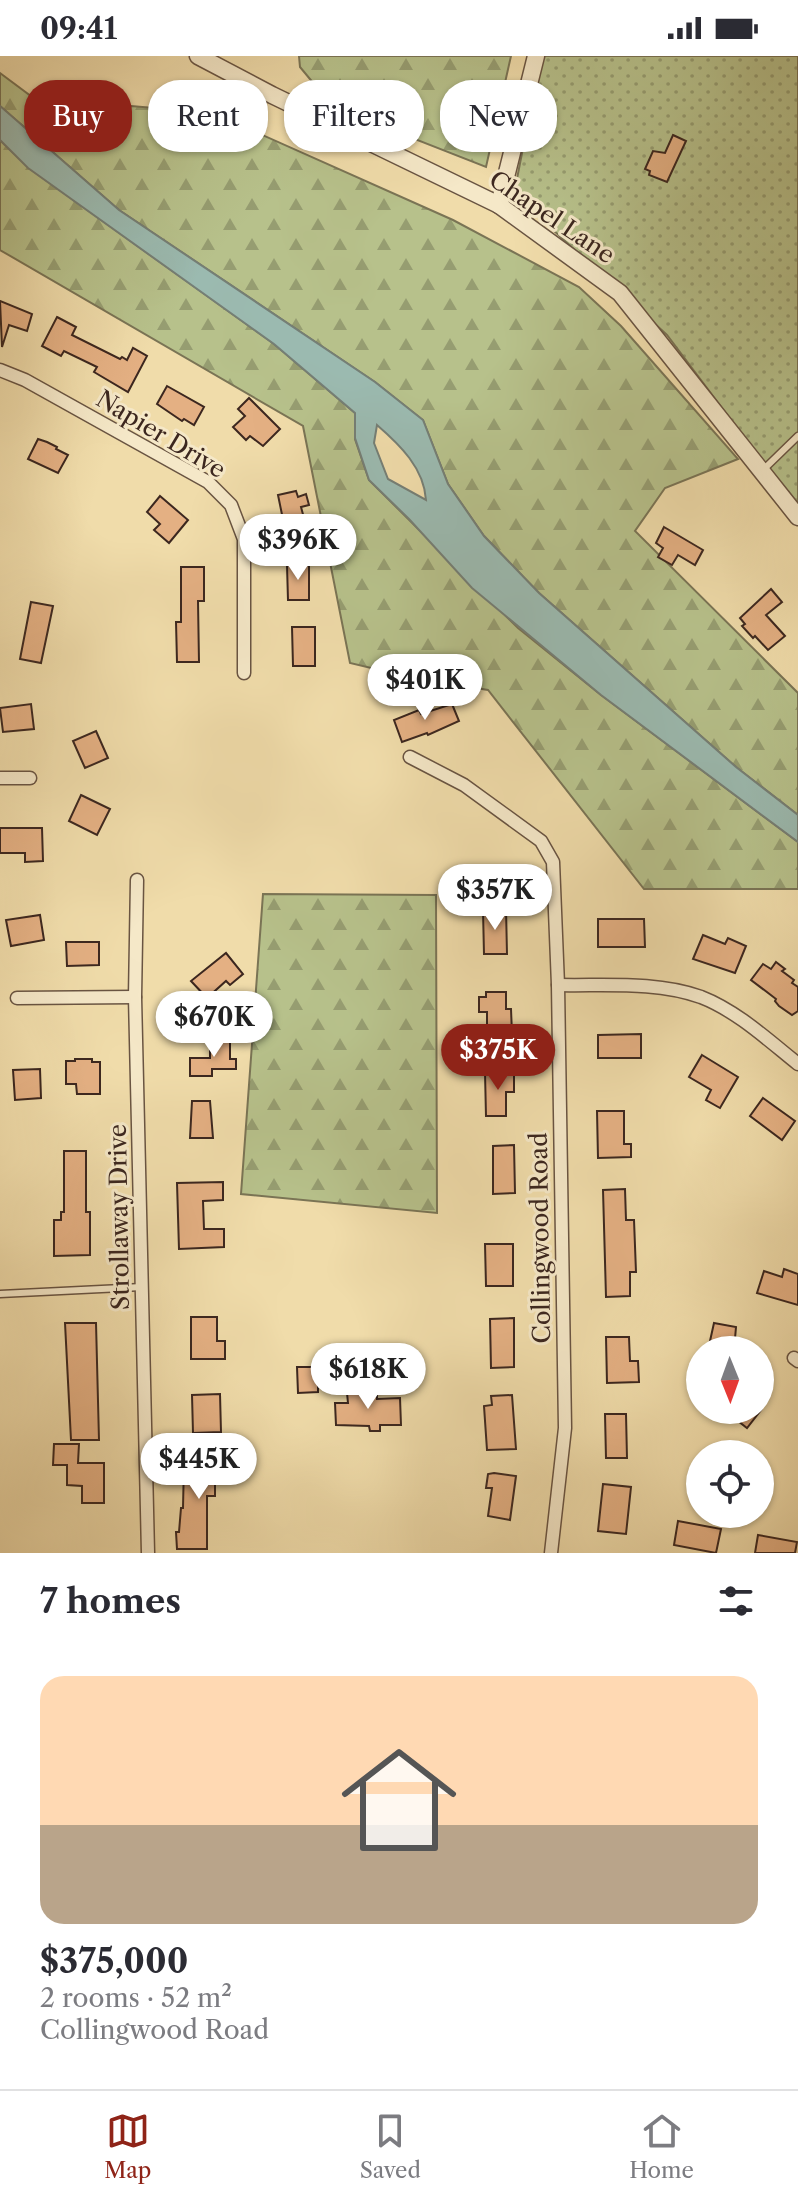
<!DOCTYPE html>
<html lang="en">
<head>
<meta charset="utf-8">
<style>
	body { margin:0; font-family:"Libre Caslon Text",serif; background:#f2f2f3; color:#2b2b33; height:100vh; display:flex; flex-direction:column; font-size:30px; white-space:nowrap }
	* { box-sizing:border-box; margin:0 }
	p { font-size:26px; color:#7c7c81 }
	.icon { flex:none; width:44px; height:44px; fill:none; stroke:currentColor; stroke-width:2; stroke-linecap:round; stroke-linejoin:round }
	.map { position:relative; height:1497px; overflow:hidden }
	.side { display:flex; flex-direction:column; background:#fff; flex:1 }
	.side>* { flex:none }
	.hud { position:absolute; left:24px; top:24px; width:750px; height:72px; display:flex; gap:16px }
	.needle { width:52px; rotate:179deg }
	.controls { position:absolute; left:686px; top:1280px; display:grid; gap:16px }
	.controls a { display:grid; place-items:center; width:88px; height:88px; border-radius:50%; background:#fff; box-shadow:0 2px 6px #0004; font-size:40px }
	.price { position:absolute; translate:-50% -68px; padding:0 18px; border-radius:28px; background:#fff; color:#222; font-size:26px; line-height:52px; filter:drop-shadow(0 2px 4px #0008) }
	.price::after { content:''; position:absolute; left:50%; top:48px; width:24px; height:18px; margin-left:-12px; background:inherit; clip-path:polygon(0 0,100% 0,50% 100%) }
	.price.current { background:#8f2418; color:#fff }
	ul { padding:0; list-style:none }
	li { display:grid; align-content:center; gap:16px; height:424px; padding:0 40px }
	li span { display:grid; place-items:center; height:248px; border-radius:24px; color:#555 }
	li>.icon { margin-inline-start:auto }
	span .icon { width:144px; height:144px; fill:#fffc; stroke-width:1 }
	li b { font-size:34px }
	h2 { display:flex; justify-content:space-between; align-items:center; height:96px; padding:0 40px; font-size:34px }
	.chip { padding:0 28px; border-radius:32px; background:#fff; box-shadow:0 2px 6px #0004; font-size:28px; line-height:72px }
	.chip.current { background:#8f2418; color:#fff }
	.status { display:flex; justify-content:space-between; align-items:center; height:56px; padding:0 40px; background:#fff; direction:ltr }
	.status svg { height:22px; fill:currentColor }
	.dock { display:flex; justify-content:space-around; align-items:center; height:112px; border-top:2px solid #e1e1e2; background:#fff; font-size:22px; color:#7c7c81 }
	.dock a { display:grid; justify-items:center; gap:4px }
	.dock .current { color:#8f2418 }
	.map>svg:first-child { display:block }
</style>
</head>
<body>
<div class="status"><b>09:41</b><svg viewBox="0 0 49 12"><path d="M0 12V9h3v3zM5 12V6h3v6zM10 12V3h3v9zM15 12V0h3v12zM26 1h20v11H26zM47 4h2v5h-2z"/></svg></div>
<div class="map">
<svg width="798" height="1497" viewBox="0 0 798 1497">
	<defs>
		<pattern id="forest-firs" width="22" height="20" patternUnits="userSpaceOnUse" patternTransform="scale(2)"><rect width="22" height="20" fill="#b7c18b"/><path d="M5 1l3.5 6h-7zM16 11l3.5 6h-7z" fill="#969d71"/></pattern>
		<pattern id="park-dots" width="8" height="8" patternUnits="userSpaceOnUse" patternTransform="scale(2)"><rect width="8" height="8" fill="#b7c18b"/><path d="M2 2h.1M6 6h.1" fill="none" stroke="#969d71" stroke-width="1.8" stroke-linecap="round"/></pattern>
	</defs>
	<rect width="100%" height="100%" fill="#f0dcaa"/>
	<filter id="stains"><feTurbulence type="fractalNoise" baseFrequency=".0025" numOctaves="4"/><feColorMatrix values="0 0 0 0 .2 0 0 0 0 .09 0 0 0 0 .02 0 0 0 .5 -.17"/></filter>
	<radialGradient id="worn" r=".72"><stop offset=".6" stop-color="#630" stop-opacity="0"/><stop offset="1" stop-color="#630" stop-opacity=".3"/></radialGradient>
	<g fill="url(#forest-firs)" stroke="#7a7455" stroke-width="2">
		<polygon points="299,0 511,0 486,111 333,51 300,11"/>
		<polygon points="0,17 59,61 97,64 131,50 213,57 453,164 579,231 621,270 738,403 665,432 635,475 798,637 798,759 736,711 539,537 484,480 448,428 423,364 375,326 119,154 0,50"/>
		<polygon points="0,84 29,112 274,288 355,357 355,383 369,424 518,572 601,639 798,786 798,833 644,833 488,634 409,621 350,607 303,370 0,194"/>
		<polygon points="263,838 436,839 437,1157 241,1138"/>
	</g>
	<polygon fill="url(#park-dots)" stroke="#7a7455" stroke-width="2" points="541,0 798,0 798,453 667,279 514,138"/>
	<path fill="#9bbab0" stroke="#757f76" stroke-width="2" fill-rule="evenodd" d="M0,50L119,154L375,326L423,364L448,428L484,480L539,537L736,711L798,759V786L601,639L472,532L409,463L369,424L355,382V357L274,288L28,112L0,84ZM377,369C400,389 424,412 426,444L388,423L374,387Z"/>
	<g fill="#e4b083" stroke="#3c271f" stroke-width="2">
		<polygon points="673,79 686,85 667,126 649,119 650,115 645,113 653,95 665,97"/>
		<polygon points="0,245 32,258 27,275 9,269 2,291"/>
		<polygon points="57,261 76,271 72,279 120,303 122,301 127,304 133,292 147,300 128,336 94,316 97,311 64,295 61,300 42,290"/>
		<polygon points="167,330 204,351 194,369 184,363 182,365 157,348"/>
		<polygon points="249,342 280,373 263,390 250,380 246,384 233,371 245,360 238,353"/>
		<polygon points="38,383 47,386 57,391 56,393 68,399 58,417 28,403"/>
		<polygon points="296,435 298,441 306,438 309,449 301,451 308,477 287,483 278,439"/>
		<polygon points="160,440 188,464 169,487 154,474 160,468 147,456"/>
		<polygon points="664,471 703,494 695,509 678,499 672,509 658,501 663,492 656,487"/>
		<polygon points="287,509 309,509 309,544 288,544"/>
		<polygon points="181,511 204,511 204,545 198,545 199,606 177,606 176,566 181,566"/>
		<polygon points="771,533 782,546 766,559 785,580 768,594 755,580 753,582 742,570 745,568 740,562"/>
		<polygon points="31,546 53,550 41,607 20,603"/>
		<polygon points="292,571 315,571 315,610 293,610"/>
		<polygon points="31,648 34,673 3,676 0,652"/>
		<polygon points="452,648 459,665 428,679 427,677 402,686 394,664 419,654 421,658"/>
		<polygon points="96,675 108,702 85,712 73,685"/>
		<polygon points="81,739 110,753 97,779 69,765"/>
		<polygon points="0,772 42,772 43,805 25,806 25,797 0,797"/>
		<polygon points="506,853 507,898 484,898 483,854"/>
		<polygon points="40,859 44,884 11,890 6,864"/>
		<polygon points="598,863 644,863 645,891 598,891"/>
		<polygon points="703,879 725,888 728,882 746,890 735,917 693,903"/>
		<polygon points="66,886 99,886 99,909 67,910"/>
		<polygon points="226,897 243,918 230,929 226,925 207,942 191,925"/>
		<polygon points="776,906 785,913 782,915 794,924 792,927 798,931 798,955 792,959 779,950 775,945 776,943 751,924 763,908 771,913"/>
		<polygon points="486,936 506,936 506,953 511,953 512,978 487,979 487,956 479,956 479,941 486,941"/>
		<polygon points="641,978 641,1002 598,1002 598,979"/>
		<polygon points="210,981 230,981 230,1003 236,1003 236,1013 212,1013 212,1020 190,1020 190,1002 210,1002"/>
		<polygon points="702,999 738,1021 720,1052 706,1044 711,1034 689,1021"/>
		<polygon points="75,1003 92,1003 92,1006 100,1006 100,1038 77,1038 76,1028 66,1028 66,1005 75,1005"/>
		<polygon points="40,1013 41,1042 15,1044 13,1014"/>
		<polygon points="485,1016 514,1016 514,1036 506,1036 506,1060 486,1060"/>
		<polygon points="763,1042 795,1065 782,1084 750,1060"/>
		<polygon points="192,1045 210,1045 213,1082 190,1082"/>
		<polygon points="597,1055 624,1055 624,1088 631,1088 631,1101 598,1102"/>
		<polygon points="514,1089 515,1137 493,1138 493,1090"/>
		<polygon points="64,1095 86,1095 86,1156 90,1156 90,1199 54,1200 54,1164 61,1164 61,1156 64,1156"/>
		<polygon points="223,1126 223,1144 203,1145 204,1173 224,1173 224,1191 179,1193 177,1127"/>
		<polygon points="625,1133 626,1164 634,1164 636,1216 630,1216 630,1240 606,1241 603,1134"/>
		<polygon points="485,1188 513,1188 513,1230 486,1230"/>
		<polygon points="784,1213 798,1218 798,1249 757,1237 764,1215 782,1221"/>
		<polygon points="191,1261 217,1261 217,1285 225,1285 225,1303 191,1303"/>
		<polygon points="514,1262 514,1311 491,1312 490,1263"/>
		<polygon points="65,1267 96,1267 99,1384 71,1384"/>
		<polygon points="714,1267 736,1271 734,1294 708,1294"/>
		<polygon points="606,1281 629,1281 630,1305 638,1305 639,1326 607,1327"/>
		<polygon points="297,1311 318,1311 318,1336 298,1337"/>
		<polygon points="377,1336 377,1343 400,1342 401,1369 380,1369 380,1375 370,1375 369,1370 336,1369 335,1347 348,1347 347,1337"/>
		<polygon points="220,1338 221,1376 193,1377 192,1339"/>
		<polygon points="512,1339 516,1393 487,1394 484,1350 492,1349 491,1340"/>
		<polygon points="724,1354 761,1354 747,1372"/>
		<polygon points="605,1358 626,1358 627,1402 606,1402"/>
		<polygon points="54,1388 79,1388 78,1407 104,1407 104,1447 82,1447 82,1430 67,1429 67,1409 53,1409"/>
		<polygon points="236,1406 235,1423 215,1423 215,1440 207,1440 207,1493 177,1493 176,1476 179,1476 181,1452 183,1452 184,1407"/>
		<polygon points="494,1417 516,1420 510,1464 488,1460 492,1432 486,1432 488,1418"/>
		<polygon points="603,1428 631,1431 626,1478 598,1475"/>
		<polygon points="678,1465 721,1473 716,1497 674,1489"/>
		<polygon points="758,1479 797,1486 795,1497 755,1497"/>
	</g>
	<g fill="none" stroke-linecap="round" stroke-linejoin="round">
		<defs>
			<g id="service">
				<polyline points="764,413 798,380"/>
				<polyline points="0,1238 142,1231"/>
			</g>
			<g id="minor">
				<polyline points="0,314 25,324 208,426 231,449 244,483 244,617"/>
				<polyline points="410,701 464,729 541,785 553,806 558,929 565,1372 551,1497"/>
				<polyline points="0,722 30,722"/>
				<polyline points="137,824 135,941 148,1497"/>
				<path d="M558,929C605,930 656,925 701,941C737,955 768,984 798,1008"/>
				<polyline points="17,942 135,941"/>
				<polyline points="794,1302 798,1305"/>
			</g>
			<g id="tertiary">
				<polyline points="198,0 272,39 499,149 620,237 798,461"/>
				<polyline points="499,149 536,0"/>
			</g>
		</defs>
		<use href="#service" stroke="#695442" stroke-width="9"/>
		<use href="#minor" stroke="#695442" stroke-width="15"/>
		<use href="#tertiary" stroke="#695442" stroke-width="19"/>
		<use href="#service" stroke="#f5e8c8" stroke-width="6"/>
		<use href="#minor" stroke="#f5e8c8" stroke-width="12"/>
		<use href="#tertiary" stroke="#f5e8c8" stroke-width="16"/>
	</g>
	<g text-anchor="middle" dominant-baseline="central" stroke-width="6" stroke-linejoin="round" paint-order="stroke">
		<g font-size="24" fill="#3c271f" stroke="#f5e8c8">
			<text transform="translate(552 161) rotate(34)">Chapel Lane</text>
			<text transform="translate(161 378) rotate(31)">Napier Drive</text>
			<text transform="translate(119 1161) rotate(-91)">Strollaway Drive</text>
			<text transform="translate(540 1182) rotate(-91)">Collingwood Road</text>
		</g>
	</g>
	<rect width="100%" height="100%" filter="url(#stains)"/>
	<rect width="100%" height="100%" fill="url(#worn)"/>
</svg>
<div class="controls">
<a><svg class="needle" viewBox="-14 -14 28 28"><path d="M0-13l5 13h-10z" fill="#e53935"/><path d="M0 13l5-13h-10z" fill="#7c7c81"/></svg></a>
<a><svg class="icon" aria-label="locate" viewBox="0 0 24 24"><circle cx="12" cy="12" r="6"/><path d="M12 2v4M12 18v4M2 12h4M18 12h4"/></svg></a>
</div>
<b class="price" style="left:298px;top:526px">$396K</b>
<b class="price" style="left:425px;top:666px">$401K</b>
<b class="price" style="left:495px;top:876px">$357K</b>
<b class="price" style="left:214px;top:1003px">$670K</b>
<b class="price current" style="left:498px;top:1036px">$375K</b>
<b class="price" style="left:368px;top:1355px">$618K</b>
<b class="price" style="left:199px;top:1445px">$445K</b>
<div class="hud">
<a class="chip current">Buy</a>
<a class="chip">Rent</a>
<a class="chip">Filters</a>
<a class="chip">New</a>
</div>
</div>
<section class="side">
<h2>7 homes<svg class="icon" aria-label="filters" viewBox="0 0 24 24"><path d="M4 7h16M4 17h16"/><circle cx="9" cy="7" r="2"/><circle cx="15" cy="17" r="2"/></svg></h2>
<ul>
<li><span style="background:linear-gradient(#ffd9b3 60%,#b9a48a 0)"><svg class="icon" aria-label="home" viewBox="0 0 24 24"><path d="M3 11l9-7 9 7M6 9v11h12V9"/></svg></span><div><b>$375,000</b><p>2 rooms · 52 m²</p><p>Collingwood Road</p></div></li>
</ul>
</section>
<nav class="dock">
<a class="current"><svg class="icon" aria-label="map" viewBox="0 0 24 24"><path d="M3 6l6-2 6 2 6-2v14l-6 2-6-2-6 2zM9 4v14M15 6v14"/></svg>Map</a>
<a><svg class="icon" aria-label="saved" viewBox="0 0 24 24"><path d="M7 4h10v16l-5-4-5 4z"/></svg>Saved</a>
<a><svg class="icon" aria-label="home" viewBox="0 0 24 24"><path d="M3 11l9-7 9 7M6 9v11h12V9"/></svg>Home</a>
</nav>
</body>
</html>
